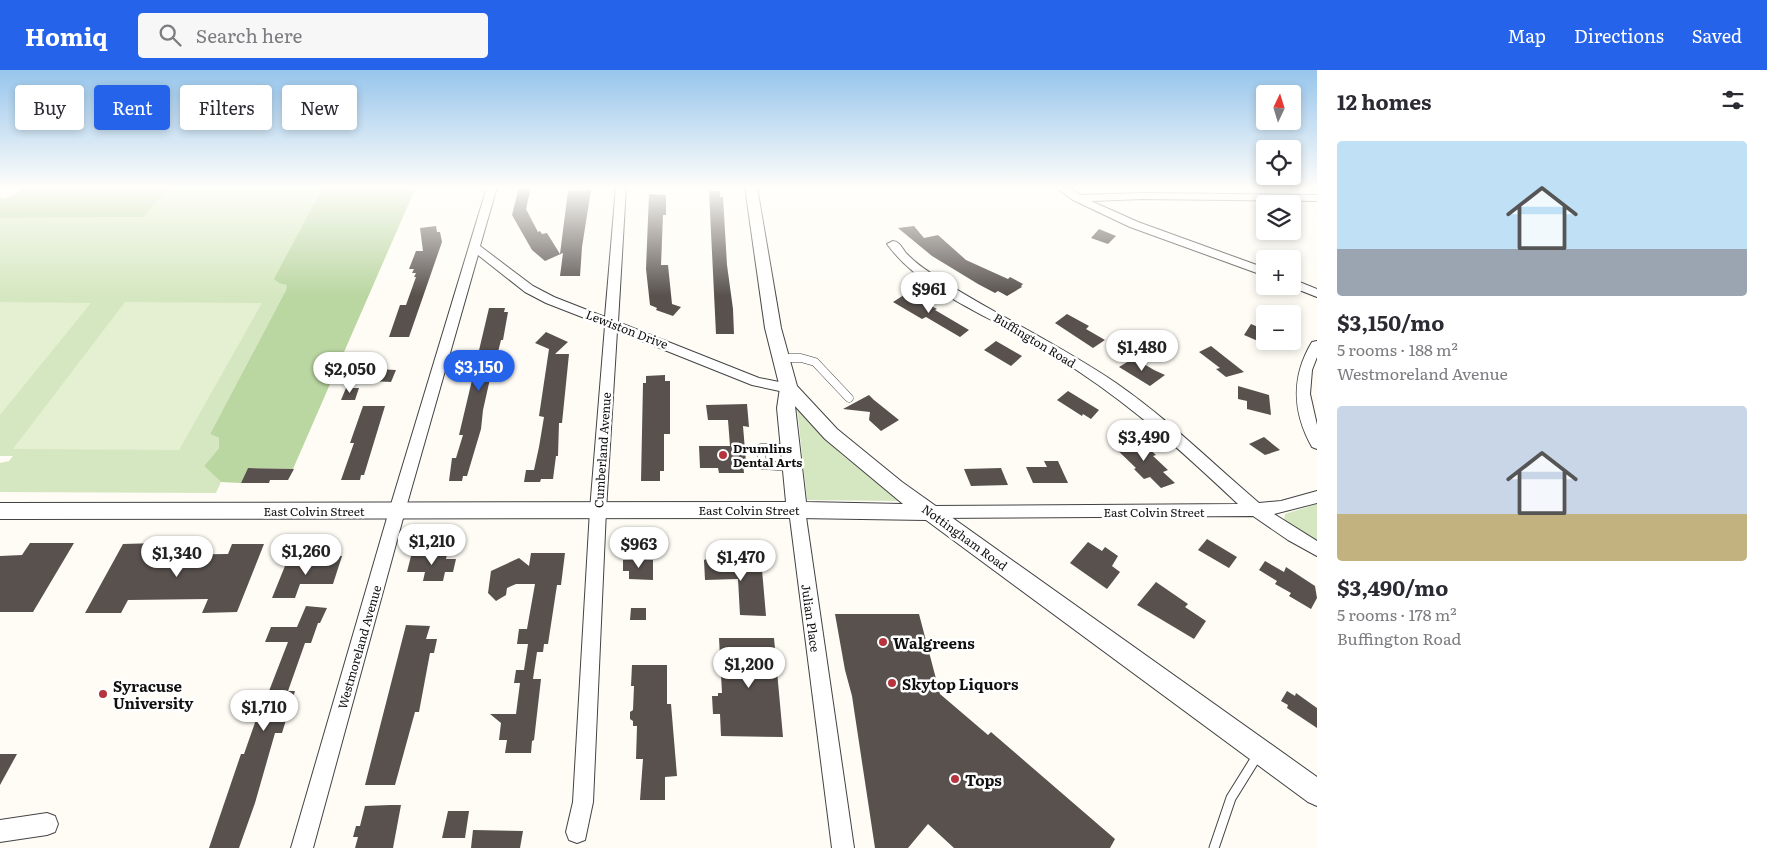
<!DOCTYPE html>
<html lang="en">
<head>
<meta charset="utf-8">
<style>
	body { margin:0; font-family:Literata,serif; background:#f7f7f7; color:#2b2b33; height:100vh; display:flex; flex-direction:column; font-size:19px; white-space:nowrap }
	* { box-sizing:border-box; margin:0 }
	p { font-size:16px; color:#7c7c81 }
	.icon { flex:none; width:28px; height:28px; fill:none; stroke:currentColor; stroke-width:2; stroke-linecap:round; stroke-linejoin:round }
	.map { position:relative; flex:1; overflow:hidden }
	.sheet { display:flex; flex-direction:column; background:#fff; width:450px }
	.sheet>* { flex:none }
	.top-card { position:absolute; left:15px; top:15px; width:475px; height:45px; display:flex; gap:10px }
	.needle { width:32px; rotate:4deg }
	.tools { position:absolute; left:1256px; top:15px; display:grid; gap:10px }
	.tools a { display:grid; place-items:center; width:45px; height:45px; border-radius:5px; background:#fff; box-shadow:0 2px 8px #0003; font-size:25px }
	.price { position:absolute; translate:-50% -42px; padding:0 11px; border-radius:18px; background:#fff; color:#222; font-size:16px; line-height:32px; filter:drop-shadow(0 1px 2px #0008) }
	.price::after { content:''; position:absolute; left:50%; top:30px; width:15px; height:11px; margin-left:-8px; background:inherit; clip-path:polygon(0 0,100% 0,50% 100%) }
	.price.on { background:#2563eb; color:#fff }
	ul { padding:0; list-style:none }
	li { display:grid; align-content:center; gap:10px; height:265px; padding:0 20px }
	li span { display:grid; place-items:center; height:155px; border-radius:5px; color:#555 }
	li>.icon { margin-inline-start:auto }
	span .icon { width:90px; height:90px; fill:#fffc; stroke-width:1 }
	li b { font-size:21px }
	h2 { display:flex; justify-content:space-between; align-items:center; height:60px; padding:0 20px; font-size:21px }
	.chip { padding:0 18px; border-radius:5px; background:#fff; box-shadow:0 2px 8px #0003; font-size:18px; line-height:45px }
	.chip.on { background:#2563eb; color:#fff }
	header { display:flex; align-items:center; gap:30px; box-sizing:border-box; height:70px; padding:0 25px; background:#2563eb; color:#fff }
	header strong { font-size:24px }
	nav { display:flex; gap:28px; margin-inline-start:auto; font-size:18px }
	.search { width:350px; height:45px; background:#f7f7f7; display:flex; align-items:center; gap:12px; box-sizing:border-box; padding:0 18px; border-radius:5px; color:#7c7c81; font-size:19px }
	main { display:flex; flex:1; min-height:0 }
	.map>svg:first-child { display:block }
</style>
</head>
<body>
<header>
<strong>Homiq</strong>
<div class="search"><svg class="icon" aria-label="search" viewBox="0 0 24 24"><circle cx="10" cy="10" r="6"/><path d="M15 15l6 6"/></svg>Search here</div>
<nav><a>Map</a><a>Directions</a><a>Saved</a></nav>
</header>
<main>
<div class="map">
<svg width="1317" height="778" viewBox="0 0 1317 778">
	<rect width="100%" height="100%" fill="#fefcf5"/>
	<g fill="#d5e7c0">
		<polygon points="169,117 323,117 286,220 210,364 219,368 219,378 204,396 221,412 216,423 0,422 0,393 9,391 13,386 0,386 0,148 144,147"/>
		<polygon points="797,338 842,385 901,431 807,430"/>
		<polygon points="1317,434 1317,472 1284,452 1285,444"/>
	</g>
	<g fill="#bad6a1">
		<polygon points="27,117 169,117 144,147 0,148 0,128 5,129"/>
		<polygon points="323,117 416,117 293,399 248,398 241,413 221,412 204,396 219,378 219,368 210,364 286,220 287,215 279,213 274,209"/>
	</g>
	<g fill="#e5efd1">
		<polygon points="0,232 91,233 0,345"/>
		<polygon points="125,232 262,233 179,380 13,379"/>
	</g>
	<g fill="#58514e">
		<polygon points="519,117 531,117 526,139 538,162 540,161 542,164 547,163 560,184 568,121 591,120 582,177 580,206 560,206 563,183 545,191 532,180 512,145"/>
		<polygon points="709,121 720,121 720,127 723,127 727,195 733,239 734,264 716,264"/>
		<polygon points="649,124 666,125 666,145 663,145 661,195 668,195 672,234 681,237 673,246 656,240 657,238 650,235 646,199"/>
		<polygon points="436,156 437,162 440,162 442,172 409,267 389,267 400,235 406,235 416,207 414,207 416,203 412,203 414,199 409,199 416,181 423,181 420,158"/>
		<polygon points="914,156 924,168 938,165 966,190 1008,209 1010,207 1023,214 1021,216 1022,217 1007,226 998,221 995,223 978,214 932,186 898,158"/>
		<polygon points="1099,159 1116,166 1108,174 1091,168"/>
		<polygon points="907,223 937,239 935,240 969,260 960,267 926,247 922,249 893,232"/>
		<polygon points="489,238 505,238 504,242 508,242 503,270 501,270 498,282 496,282 483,340 481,359 467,406 463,406 462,411 449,411 452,388 456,388 463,365 459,365"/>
		<polygon points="1067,244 1089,256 1086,259 1105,270 1093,278 1055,253"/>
		<polygon points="1251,254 1265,260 1265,274 1244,265"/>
		<polygon points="546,262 568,272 555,284 569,284 562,353 559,353 558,386 556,386 553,409 541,409 540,412 524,412 526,400 534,400 539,377 544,347 539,346 549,279 535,273"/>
		<polygon points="996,271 1022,286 1011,296 984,280"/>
		<polygon points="1211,276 1244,302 1226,307 1216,299 1220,298 1199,282"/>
		<polygon points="1134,288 1154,300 1165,305 1150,316 1119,297"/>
		<polygon points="377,299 396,300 391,312 372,311"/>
		<polygon points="665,305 665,311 670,311 670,364 664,364 664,401 660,401 660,411 641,411 643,313 646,313 646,306"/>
		<polygon points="1238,316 1269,325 1271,345 1247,339 1247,331 1238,329"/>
		<polygon points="346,318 359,318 355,330 341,330"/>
		<polygon points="1068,321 1099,340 1091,349 1083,344 1082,346 1057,330"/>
		<polygon points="869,325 874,330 899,350 881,361 869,350 870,342 843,339"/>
		<polygon points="747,334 749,357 743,356 746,392 743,394 744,403 719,403 718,398 700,398 699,376 730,376 728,350 708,350 706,335"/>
		<polygon points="363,336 385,336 364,405 361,405 360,410 341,410 354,373 350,373"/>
		<polygon points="1264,367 1280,380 1265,385 1249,374"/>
		<polygon points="1138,369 1156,385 1153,386 1168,400 1163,402 1175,413 1161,418 1150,407 1144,409 1134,399 1136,398 1111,374 1123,370 1126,373"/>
		<polygon points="1044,391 1058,391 1068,413 1033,413 1026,397 1047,397"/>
		<polygon points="248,398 294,399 288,410 270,410 269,413 241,413"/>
		<polygon points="1001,398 1008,415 971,416 964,399"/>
		<polygon points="1207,469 1237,487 1229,498 1198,480"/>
		<polygon points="1088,472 1102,481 1105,477 1118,486 1112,496 1120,502 1107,519 1070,493"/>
		<polygon points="30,473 74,473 33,542 0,542 0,486 22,485"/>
		<polygon points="158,473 152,485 228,484 232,474 264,474 237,542 202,543 208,529 128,530 121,543 85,543 123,474"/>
		<polygon points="531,483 565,483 561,515 557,515 548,574 544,574 543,582 537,582 533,609 541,609 534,670 532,671 531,683 505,683 507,670 499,670 501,653 490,644 516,644 520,613 514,613 516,600 524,600 528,574 517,574 519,559 527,559 535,514 516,514 507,518 506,525 496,531 488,523 491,501 519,488 529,496"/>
		<polygon points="433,484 447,484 446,489 456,489 453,502 445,502 443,511 423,511 425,502 407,502 411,486 432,486"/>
		<polygon points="328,486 342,486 333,514 300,514 295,528 272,528 287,491 321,491 327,490"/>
		<polygon points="711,487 723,487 741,500 740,488 761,488 766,546 740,545 738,509 705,510 704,490"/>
		<polygon points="623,490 653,490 653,510 629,509 629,501 623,501"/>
		<polygon points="1265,491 1284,502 1286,497 1315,516 1317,528 1311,539 1289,526 1291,523 1275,514 1277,511 1259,500"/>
		<polygon points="1156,512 1188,534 1185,537 1206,551 1194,569 1137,535"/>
		<polygon points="306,536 327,538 320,553 318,553 311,573 305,573 288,621 295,621 282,663 275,663 255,733 239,778 209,778 241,684 244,684 266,621 269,621 288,572 265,572 271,557 297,557"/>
		<polygon points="631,538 646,538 646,550 630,550"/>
		<polygon points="835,544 919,544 940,624 988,665 991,662 1115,769 1110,778 954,778 928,754 908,778 875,778 852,626 845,600"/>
		<polygon points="406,555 430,556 426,569 437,569 434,583 430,583 419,642 415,642 395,715 365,715"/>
		<polygon points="719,568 774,568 783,667 721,666 720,644 713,644 712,626 718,626 718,623 722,623"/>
		<polygon points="632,595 667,595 667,634 671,634 677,706 665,707 665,730 640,730 643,689 636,689 637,656 633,656 633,651 630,649 630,642 633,640 634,616 631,616"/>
		<polygon points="1287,621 1295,626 1296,623 1317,638 1317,658 1287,638 1288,635 1281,631"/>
		<polygon points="0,684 17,684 0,715"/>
		<polygon points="390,735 401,735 393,778 355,778 358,767 353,767 356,756 360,756 365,736"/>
		<polygon points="448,741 469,741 465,768 442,768"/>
		<polygon points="473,760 523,761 520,778 471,778"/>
	</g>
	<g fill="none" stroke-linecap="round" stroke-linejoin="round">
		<defs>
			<g id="service-far1">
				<polyline points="781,288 801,288 815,292 849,328"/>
				<polyline points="790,378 761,378 762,395 791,397"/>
			</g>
			<polyline id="service" points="1214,778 1231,728 1259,683"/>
			<g id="minor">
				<polygon points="487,117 497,117 480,176 533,216 554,227 605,247 616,117 626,117 618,252 759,308 794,315 796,318 794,321 789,323 752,315 617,261 606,440 593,732 585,770 577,773 569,770 566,762 573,732 590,440 605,256 546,233 525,222 478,185 405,441 313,778 291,778 389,441"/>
				<polygon points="1055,117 1067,117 1081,125 1143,123 1317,125 1317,131 1143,129 1091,131 1138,152 1265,198 1265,206 1130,157 1073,130"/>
				<path d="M893,171C900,172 902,178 906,183C916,194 930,203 943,211C1000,247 1060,275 1116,313C1168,349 1212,393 1259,433L1281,431L1317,421V433L1274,444L1317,471V486L1288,470L1253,446L932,448L926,447L924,442L926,437L932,436L1238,434C1187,386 1137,340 1078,301C1057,287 1036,274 1014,262C970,238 917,215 887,174Z"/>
				<polygon points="1292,209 1317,219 1317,227 1289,216 1292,216"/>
				<path d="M1317,271V287L1312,300L1310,324L1317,355V379L1312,377C1292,341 1291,307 1312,272Z"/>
				<polygon points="797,434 803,435 805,440 854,778 832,778 789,440 791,435"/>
				<polygon points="47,743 55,746 58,754 55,762 47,765 0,772 0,750"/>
			</g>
			<path id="tertiary" d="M745,117H757L781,258L797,316L837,359L902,412L1317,707V736L1308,732L926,450L797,448L0,449V433L786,432L777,338L780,318L765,258ZM795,336L825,369L903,434L806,432Z"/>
		</defs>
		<use href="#service-far1" stroke="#434343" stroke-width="9"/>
		<use href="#service" stroke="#434343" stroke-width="11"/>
		<use href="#minor" stroke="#434343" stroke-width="2"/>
		<use href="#tertiary" stroke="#434343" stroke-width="2"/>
		<use href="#service-far1" stroke="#fff" stroke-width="8"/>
		<use href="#service" stroke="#fff" stroke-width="9"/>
		<use href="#minor" fill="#fff" fill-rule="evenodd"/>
		<use href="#tertiary" fill="#fff" fill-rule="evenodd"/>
	</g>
	<linearGradient id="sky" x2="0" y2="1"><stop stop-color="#97c5ec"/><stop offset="0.52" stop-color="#fffefa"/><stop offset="1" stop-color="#fffefa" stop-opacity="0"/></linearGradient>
	<rect width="1317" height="226" fill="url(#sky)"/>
	<g fill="#b5343d" stroke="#fff" stroke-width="2">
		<circle cx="723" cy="385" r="5"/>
		<circle cx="883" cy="572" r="5"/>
		<circle cx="892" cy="613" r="5"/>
		<circle cx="103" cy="624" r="5"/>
		<circle cx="955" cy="709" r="5"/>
	</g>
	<g text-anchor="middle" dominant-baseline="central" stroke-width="5" stroke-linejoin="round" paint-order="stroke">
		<g font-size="12" fill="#101010" stroke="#fff">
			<text transform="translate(627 259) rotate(21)">Lewiston Drive</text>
			<text transform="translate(1035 270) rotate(31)">Buffington Road</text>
			<text transform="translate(602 380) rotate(-86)">Cumberland Avenue</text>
			<text x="749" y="440">East Colvin Street</text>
			<text x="314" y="441">East Colvin Street</text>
			<text x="1154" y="442">East Colvin Street</text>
			<text transform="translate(965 467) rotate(36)">Nottingham Road</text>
			<text transform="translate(811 548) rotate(82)">Julian Place</text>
			<text transform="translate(359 577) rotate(-74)">Westmoreland Avenue</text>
		</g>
		<g font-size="12" font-weight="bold" fill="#101010" stroke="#fff" text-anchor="start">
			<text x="733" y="378">Drumlins<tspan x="733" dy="14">Dental Arts</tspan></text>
		</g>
		<g font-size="15" font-weight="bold" fill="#101010" stroke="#fff" text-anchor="start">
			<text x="893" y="572">Walgreens</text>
			<text x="902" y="613">Skytop Liquors</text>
			<text x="113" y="615">Syracuse<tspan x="113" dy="17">University</tspan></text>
			<text x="965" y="709">Tops</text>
		</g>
	</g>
</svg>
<div class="tools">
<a><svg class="needle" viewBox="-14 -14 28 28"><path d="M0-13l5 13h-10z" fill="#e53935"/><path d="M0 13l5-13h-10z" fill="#7c7c81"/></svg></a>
<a><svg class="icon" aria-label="locate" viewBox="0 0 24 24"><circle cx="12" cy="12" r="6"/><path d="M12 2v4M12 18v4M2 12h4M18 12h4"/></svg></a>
<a><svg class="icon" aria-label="layers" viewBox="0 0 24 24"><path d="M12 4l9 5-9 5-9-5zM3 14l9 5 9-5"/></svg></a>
<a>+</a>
<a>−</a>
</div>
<b class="price" style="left:929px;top:244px">$961</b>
<b class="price" style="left:1142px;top:302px">$1,480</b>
<b class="price on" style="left:479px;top:322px">$3,150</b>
<b class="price" style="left:350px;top:324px">$2,050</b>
<b class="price" style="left:1144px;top:392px">$3,490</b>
<b class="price" style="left:432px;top:496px">$1,210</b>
<b class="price" style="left:639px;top:499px">$963</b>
<b class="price" style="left:306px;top:506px">$1,260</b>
<b class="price" style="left:177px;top:508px">$1,340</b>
<b class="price" style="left:741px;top:512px">$1,470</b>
<b class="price" style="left:749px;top:619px">$1,200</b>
<b class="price" style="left:264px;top:662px">$1,710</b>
<div class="top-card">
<a class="chip">Buy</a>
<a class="chip on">Rent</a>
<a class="chip">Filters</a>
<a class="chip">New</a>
</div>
</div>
<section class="sheet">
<h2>12 homes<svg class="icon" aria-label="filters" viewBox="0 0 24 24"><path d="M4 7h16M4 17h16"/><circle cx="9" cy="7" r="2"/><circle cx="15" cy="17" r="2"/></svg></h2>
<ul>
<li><span style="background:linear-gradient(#bfe0f5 70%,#9aa5b1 0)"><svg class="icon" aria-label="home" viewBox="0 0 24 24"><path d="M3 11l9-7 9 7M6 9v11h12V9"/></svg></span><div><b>$3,150/mo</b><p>5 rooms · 188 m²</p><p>Westmoreland Avenue</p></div></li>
<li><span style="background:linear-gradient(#c9d6e8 70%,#c2b280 0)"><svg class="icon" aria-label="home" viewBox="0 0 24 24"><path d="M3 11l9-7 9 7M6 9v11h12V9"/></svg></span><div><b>$3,490/mo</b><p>5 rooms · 178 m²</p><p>Buffington Road</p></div></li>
</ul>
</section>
</main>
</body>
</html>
